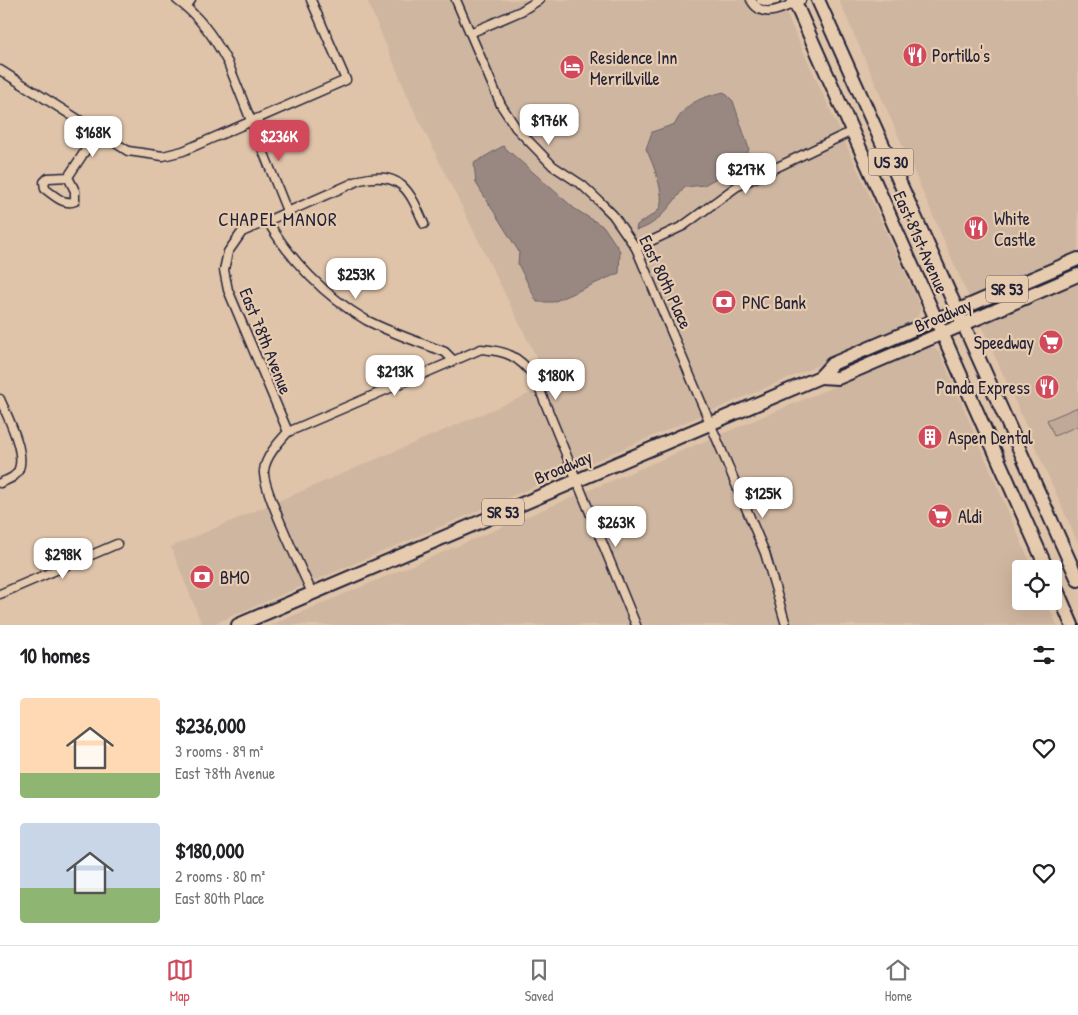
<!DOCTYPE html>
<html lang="en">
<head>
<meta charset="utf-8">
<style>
	body { margin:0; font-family:"Patrick Hand",sans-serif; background:#f2f2f2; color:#202124; height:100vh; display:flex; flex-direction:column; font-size:19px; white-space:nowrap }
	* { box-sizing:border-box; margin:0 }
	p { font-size:16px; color:#757577 }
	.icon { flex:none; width:28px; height:28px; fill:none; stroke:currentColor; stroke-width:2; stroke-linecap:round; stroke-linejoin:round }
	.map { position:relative; height:625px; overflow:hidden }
	.sheet { display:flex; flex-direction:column; background:#fff; flex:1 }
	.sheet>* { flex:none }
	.fabs { position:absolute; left:1012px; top:560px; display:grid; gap:10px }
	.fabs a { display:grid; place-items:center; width:50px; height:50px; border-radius:5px; background:#fff; box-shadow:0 5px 20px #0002; font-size:25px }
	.price { position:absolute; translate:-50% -42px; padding:0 11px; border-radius:10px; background:#fff; color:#222; font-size:16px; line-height:32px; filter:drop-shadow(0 1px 2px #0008) }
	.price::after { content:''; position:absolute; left:50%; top:30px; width:15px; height:11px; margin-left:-8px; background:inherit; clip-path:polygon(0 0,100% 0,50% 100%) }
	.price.on { background:#d1495b; color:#fff }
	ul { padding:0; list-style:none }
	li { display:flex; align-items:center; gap:15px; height:125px; padding:0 20px }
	li span { display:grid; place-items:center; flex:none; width:140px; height:100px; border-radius:5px; color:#555 }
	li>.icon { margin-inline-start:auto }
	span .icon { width:60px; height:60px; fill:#fffc; stroke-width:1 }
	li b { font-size:21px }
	h2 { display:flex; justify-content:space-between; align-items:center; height:60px; padding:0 20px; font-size:21px }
	.tabs { display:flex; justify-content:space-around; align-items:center; height:70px; border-top:1px solid #e0e0e0; background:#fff; font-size:14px; color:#757577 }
	.tabs a { display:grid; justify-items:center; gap:2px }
	.tabs .on { color:#d1495b }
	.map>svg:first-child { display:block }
</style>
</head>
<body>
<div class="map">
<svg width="1078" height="625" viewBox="0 0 1078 625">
	<rect width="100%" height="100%" fill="#dfc4a9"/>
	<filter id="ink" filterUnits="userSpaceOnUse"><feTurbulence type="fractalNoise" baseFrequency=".02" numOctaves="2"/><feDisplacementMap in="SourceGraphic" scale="10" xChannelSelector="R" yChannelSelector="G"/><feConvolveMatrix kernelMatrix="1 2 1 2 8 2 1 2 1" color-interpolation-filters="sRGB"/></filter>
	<g filter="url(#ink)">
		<g fill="#cfb6a0">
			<polygon points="367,0 780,0 921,308 915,324 211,625 202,625 171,547 550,385 411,104"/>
			<polygon points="839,0 1078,0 1078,543 966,291"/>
			<polygon points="927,347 935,349 940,353 1033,569 1021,569 1021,601 1047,601 1057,625 271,625"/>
		</g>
		<polygon fill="#c0a997" stroke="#716669" points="1078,407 1078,426 1054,436 1047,420"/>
		<g fill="#998882" stroke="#695f66">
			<path d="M724,92L733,101L749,149L744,163L704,185L685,187C672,203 657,227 636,230L637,225C643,220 655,215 659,209C667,197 652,161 646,149L652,132L675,124C686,102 700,98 724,92Z"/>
			<polygon points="503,146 575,209 604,227 620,251 619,273 553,302 537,302 518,264 519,252 476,183 474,163"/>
		</g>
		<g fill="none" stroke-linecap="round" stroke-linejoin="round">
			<defs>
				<g id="street">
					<polyline points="177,0 186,7"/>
					<path d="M191,0L186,7C205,24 216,41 228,63L287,211"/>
					<polyline points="456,0 501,105 516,128 553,166 582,185 599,201 613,215 636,248 765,553 786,625"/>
					<path d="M751,0C763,21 783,8 801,0"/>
					<polyline points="761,0 767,2 776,0"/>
					<polyline points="470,33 521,11 539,0"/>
					<polyline points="0,70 128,151 163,156 183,151 346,80 311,0"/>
					<path d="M68,177L75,191V201C64,206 54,195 45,189L44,182L48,178L68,177L97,133"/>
					<path d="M267,220C290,260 326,297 366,320C391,333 419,342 445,352L453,360"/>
					<polyline points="636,248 683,226 736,187 852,131"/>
					<path d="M0,399C7,416 32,462 14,476C11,479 4,481 0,483"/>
					<path d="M288,432L481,349C507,351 518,356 534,376L636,625"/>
					<path d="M312,593C303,572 262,489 264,471C265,457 279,442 288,432L228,290L224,270L228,252L242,232L360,180C401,170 410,191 424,224"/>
					<polyline points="0,594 117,544"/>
				</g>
				<g id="primary">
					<polyline points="794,0 1047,569"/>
					<polyline points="818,0 1078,580"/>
					<polyline points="820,377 838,378 1078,275"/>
					<polyline points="1054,583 1072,625"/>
					<polyline points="238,625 820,377 832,364 1078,259"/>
				</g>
			</defs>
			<use href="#street" stroke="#22223b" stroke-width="11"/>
			<use href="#primary" stroke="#22223b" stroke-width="16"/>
			<use href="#street" stroke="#e7cbae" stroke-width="8"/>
			<use href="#primary" stroke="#e7cbae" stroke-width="12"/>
		</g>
	</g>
	<defs>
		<symbol id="restaurant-disc" viewBox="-11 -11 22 22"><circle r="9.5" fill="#d1495b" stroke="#e7cbae"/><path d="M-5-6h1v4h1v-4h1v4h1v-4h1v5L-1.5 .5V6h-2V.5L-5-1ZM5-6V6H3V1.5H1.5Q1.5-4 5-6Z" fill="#fff"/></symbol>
		<symbol id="hotel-disc" viewBox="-11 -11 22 22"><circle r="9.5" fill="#d1495b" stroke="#e7cbae"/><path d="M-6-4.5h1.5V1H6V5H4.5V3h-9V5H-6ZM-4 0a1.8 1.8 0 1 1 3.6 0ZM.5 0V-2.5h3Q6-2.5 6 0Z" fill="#fff"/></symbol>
		<symbol id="bank-disc" viewBox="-11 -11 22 22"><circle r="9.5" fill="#d1495b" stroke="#e7cbae"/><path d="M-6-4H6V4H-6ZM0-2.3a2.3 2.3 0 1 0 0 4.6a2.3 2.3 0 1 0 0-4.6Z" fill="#fff"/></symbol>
		<symbol id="supermarket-disc" viewBox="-11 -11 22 22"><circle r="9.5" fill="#d1495b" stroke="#e7cbae"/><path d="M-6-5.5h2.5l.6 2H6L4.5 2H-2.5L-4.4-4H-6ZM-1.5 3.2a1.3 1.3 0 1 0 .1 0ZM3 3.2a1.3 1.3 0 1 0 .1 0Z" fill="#fff"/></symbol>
		<symbol id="building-disc" viewBox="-11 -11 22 22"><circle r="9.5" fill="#d1495b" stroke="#e7cbae"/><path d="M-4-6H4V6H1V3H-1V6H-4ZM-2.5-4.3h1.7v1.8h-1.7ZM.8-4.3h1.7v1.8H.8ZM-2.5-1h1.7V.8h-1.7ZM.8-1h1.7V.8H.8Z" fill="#fff"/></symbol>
	</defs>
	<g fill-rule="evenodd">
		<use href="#restaurant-disc" x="901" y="41" width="28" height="28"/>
		<use href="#hotel-disc" x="558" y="53" width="28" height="28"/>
		<use href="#restaurant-disc" x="962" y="214" width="28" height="28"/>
		<use href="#bank-disc" x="710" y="288" width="28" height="28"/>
		<use href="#supermarket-disc" x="1037" y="328" width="28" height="28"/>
		<use href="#restaurant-disc" x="1033" y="373" width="28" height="28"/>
		<use href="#building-disc" x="916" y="423" width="28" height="28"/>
		<use href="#supermarket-disc" x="926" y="502" width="28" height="28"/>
		<use href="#bank-disc" x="188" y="563" width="28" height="28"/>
	</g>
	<g text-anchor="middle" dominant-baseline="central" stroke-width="4.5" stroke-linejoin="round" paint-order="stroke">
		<g fill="#e7cbae" stroke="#5d555e" stroke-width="1">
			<rect x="868.5" y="148.5" width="45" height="27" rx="4"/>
			<rect x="986" y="275.5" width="42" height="27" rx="4"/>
			<rect x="482" y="498.5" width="42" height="27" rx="4"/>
		</g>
		<g font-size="16" font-weight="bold" fill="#22223b">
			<text x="891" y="162">US 30</text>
			<text x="1007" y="289">SR 53</text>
			<text x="503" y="512">SR 53</text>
		</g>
		<g font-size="18" fill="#22223b" stroke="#e7cbae" text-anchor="start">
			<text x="932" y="55">Portillo's</text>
			<text x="590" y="57">Residence Inn<tspan x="590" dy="21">Merrillville</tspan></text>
			<text x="994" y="218">White<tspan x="994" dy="21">Castle</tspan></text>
			<text x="742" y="302">PNC Bank</text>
			<text x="1034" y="342" text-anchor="end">Speedway</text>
			<text x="1030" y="387" text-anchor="end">Panda Express</text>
			<text x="948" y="437">Aspen Dental</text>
			<text x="958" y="516">Aldi</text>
			<text x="220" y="577">BMO</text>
		</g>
		<g font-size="18" fill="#22223b" stroke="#e7cbae">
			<text transform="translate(921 242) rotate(66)">East 81st Avenue</text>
			<text transform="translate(666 282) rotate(65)">East 80th Place</text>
			<text transform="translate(943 315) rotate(-23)">Broadway</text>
			<text transform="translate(266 341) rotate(68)">East 78th Avenue</text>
			<text transform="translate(563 467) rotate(-23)">Broadway</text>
		</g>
		<g font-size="19" letter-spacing="1" fill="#22223b" stroke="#e7cbae">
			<text x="278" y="219">CHAPEL MANOR</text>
		</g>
	</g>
</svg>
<div class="fabs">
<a><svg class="icon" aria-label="locate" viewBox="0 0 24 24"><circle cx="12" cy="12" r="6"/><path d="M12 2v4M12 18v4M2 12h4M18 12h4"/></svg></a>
</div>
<b class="price" style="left:549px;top:146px">$176K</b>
<b class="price" style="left:93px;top:158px">$168K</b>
<b class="price on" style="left:279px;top:162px">$236K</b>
<b class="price" style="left:746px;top:195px">$217K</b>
<b class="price" style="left:356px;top:300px">$253K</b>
<b class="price" style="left:395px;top:397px">$213K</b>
<b class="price" style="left:556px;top:401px">$180K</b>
<b class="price" style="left:763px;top:519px">$125K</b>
<b class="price" style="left:616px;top:548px">$263K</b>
<b class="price" style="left:63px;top:580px">$298K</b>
</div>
<section class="sheet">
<h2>10 homes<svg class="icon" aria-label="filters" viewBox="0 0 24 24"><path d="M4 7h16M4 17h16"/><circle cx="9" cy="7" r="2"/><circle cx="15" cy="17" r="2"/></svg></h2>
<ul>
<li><span style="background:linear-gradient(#ffd9b3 75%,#8fb573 0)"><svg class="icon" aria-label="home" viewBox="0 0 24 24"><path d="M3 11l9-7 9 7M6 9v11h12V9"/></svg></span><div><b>$236,000</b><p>3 rooms · 89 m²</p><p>East 78th Avenue</p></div><svg class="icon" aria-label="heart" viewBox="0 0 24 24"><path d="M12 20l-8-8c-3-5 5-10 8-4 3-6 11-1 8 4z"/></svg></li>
<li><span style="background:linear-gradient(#c9d6e8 65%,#8fb573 0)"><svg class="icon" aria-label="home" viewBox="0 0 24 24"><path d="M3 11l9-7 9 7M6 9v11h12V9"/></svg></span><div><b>$180,000</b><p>2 rooms · 80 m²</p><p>East 80th Place</p></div><svg class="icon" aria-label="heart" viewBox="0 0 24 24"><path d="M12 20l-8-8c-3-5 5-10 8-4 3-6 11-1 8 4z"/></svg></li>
</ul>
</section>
<nav class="tabs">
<a class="on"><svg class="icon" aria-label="map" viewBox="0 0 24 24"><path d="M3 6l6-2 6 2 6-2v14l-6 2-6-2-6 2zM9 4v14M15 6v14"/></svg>Map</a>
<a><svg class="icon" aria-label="saved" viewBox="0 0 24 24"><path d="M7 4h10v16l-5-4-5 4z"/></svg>Saved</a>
<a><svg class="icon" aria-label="home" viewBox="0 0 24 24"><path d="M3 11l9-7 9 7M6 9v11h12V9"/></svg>Home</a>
</nav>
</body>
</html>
